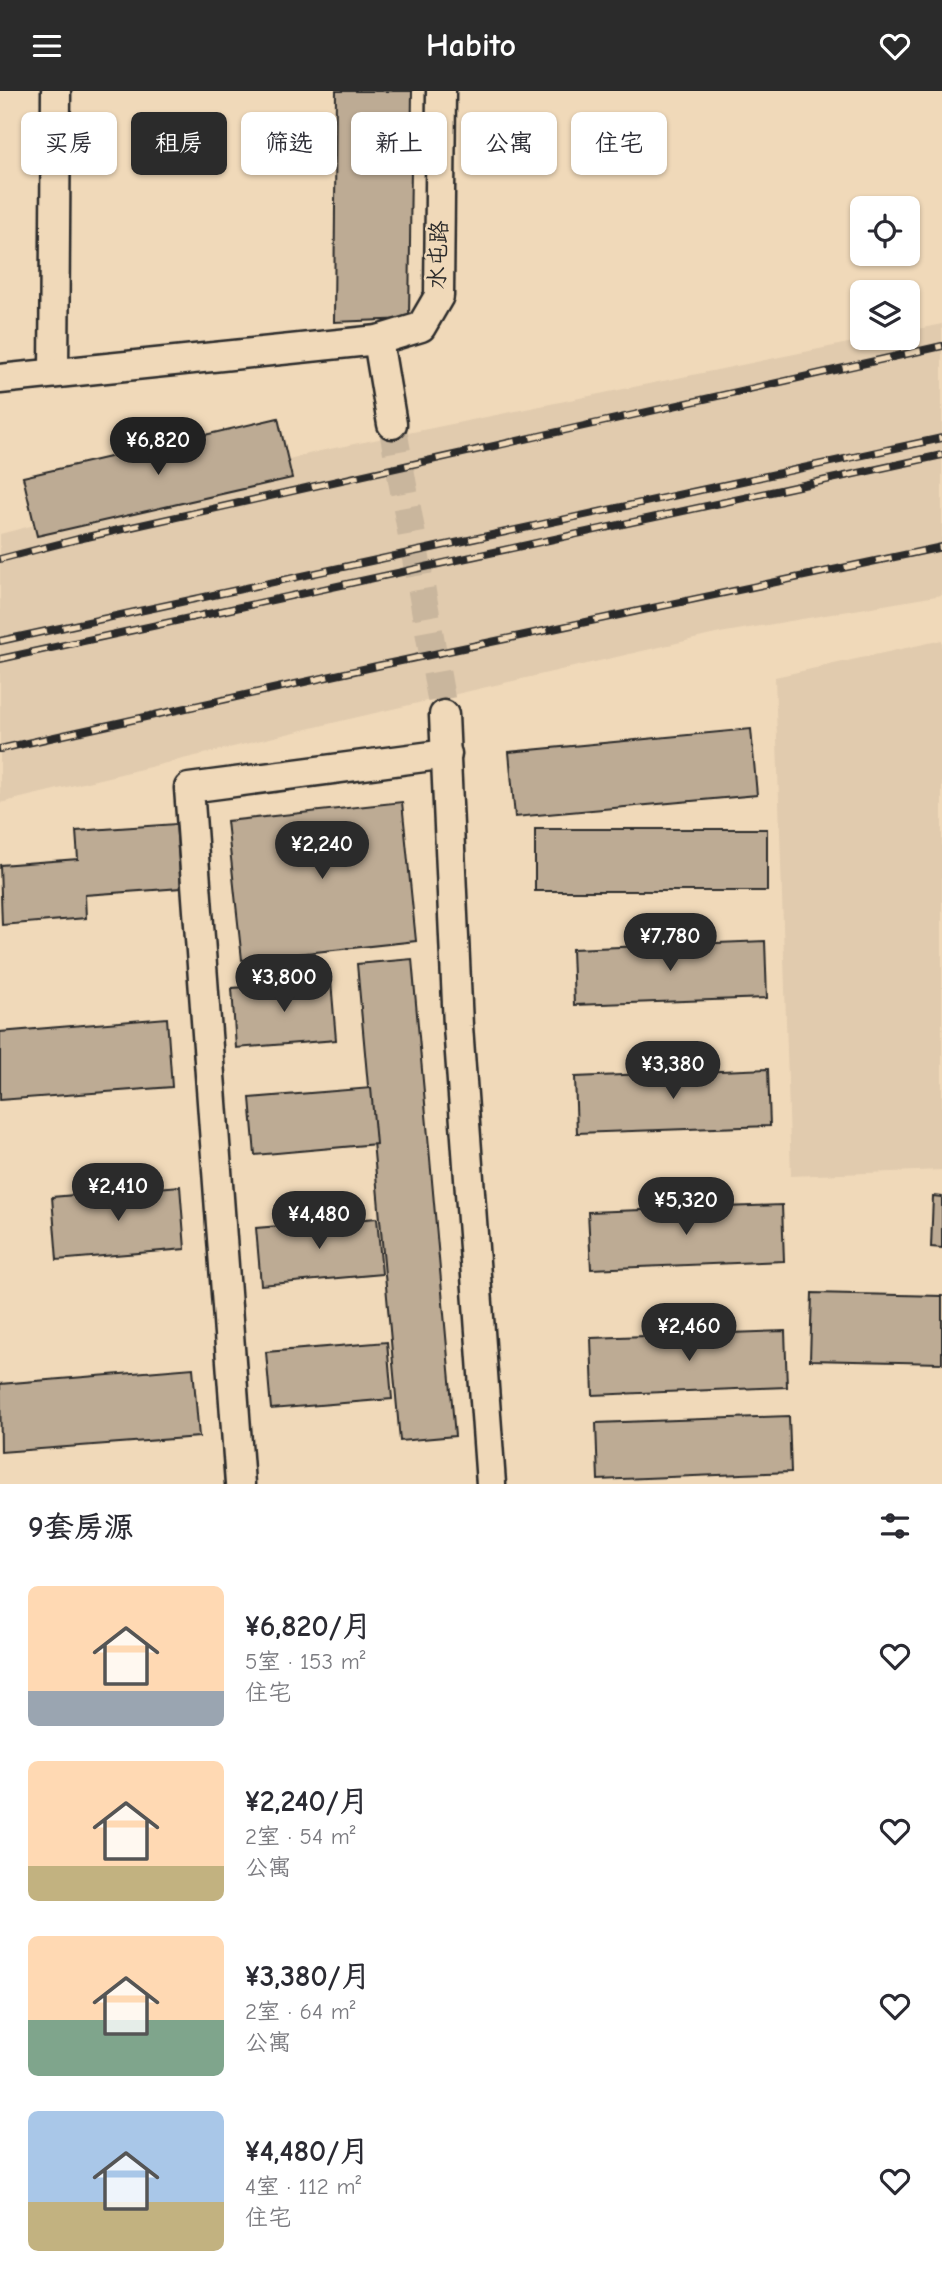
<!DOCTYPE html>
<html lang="zh">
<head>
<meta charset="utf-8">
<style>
	body { margin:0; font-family:"Comic Neue","LXGW WenKai TC",sans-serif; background:#f2f2f3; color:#2b2b33; height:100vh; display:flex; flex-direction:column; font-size:26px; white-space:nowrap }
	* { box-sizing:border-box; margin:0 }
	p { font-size:23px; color:#7c7c81 }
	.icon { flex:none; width:38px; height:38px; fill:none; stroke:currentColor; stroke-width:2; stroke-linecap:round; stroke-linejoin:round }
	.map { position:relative; height:1393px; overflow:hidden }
	.panel { display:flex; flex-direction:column; background:#fff; flex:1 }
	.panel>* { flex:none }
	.banner { position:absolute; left:21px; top:21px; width:901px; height:63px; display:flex; gap:14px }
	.tools { position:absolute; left:850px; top:105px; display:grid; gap:14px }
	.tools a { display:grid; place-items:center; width:70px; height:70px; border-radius:10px; background:#fff; box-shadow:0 2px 5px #0004; font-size:35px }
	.price { position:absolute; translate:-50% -60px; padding:0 16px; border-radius:24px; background:#2b2b2b; color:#fff; font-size:23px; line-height:46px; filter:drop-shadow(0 2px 4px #0008) }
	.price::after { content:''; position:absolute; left:50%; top:42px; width:21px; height:16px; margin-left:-10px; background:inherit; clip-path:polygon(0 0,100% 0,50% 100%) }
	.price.on { background:#222; color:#fff }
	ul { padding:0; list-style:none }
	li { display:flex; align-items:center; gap:21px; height:175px; padding:0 28px }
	li span { display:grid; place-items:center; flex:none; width:196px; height:140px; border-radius:10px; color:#555 }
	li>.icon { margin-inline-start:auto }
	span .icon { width:84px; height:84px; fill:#fffc; stroke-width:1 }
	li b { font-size:30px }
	h2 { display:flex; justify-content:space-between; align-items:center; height:84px; padding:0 28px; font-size:30px }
	.pill { padding:0 24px; border-radius:10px; background:#fff; box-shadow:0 2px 5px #0004; font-size:24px; line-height:63px }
	.pill.on { background:#2b2b2b; color:#fff }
	header { display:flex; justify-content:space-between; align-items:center; height:91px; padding:0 28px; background:#2b2b2b; color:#fff; font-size:32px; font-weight:600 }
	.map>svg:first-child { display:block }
</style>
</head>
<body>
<header><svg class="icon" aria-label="menu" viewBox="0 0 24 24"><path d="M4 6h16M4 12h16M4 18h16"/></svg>Habito<svg class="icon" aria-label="heart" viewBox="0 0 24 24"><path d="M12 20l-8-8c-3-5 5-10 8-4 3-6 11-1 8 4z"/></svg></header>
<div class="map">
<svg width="942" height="1393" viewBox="0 0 942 1393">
	<rect width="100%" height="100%" fill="#f0d9b9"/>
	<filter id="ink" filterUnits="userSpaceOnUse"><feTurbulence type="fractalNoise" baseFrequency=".0143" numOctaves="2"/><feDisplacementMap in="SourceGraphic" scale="14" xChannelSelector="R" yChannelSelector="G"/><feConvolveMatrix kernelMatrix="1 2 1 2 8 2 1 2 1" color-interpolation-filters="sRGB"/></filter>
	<g filter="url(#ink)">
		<g fill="#e1cbae">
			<polygon points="942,233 942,504 720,542 345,629 0,712 0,443 320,360 873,247 908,247 908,240"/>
			<polygon points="942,549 942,1079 791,1085 775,586"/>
		</g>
		<g fill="#bdab94" stroke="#2b2b2b" stroke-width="2">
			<polygon points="336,0 412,0 409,228 334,231"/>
			<polygon points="278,327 292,387 37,445 23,386"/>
			<polygon points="751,638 757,704 515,726 509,661"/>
			<polygon points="402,711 416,850 242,869 227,730"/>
			<polygon points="176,733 181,797 85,804 86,827 2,834 0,774 78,768 76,740"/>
			<rect x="535" y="738" width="232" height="62"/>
			<polygon points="765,850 767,907 574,914 572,858"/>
			<polygon points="412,868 455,1345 400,1350 357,873"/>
			<polygon points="331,890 336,949 236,957 232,897"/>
			<polygon points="167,927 172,996 0,1009 0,941"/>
			<polygon points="768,978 770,1035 577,1042 575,986"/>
			<polygon points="371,997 376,1053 255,1064 250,1007"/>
			<polygon points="180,1095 185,1158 57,1169 52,1106"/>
			<polygon points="933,1105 942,1106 942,1157 931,1156"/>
			<polygon points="782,1114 784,1170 591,1178 588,1121"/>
			<polygon points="377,1127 382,1183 261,1194 256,1137"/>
			<polygon points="812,1202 942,1205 942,1272 810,1269"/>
			<polygon points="785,1240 787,1296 593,1304 591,1247"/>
			<polygon points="387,1251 392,1308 271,1318 266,1261"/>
			<polygon points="193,1277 199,1346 1,1361 0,1293"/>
			<polygon points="789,1325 791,1381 598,1389 596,1332"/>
		</g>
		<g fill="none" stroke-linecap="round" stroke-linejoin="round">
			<polyline stroke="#c9b69d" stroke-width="28" stroke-dasharray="28 14" stroke-linecap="butt" points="392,333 444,624"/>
			<defs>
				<g id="minor">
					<polyline points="54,282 56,0"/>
					<polyline points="0,288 378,249"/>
					<polyline points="392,333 378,249 421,236 439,205 441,0"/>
					<polyline points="444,624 458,935 491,1393"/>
					<polyline points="240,1393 189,697 447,663"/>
				</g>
			</defs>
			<use href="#minor" stroke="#2b2b2b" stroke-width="33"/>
			<use href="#minor" stroke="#f0d9b9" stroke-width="28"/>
			<defs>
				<g id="rail">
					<polyline points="0,468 78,448 942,255"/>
					<polyline points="0,550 942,347"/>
					<polyline points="0,568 942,364"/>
					<polyline points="0,658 377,575 942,456"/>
				</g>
			</defs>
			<use href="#rail" stroke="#2b2b2b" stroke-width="8"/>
			<use href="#rail" stroke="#f0d9b9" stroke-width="5" stroke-dasharray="16" stroke-linecap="butt"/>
		</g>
	</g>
	<g text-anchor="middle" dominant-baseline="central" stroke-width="5" stroke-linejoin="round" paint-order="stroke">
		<g font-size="23" fill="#2b2b2b" stroke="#f0d9b9">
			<text transform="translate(438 164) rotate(-88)">水屯路</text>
		</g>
	</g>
</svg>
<div class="tools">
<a><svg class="icon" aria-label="locate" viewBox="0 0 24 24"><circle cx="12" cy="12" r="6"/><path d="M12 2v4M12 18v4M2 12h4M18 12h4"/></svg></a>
<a><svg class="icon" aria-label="layers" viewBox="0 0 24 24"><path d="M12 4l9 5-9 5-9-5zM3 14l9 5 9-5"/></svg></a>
</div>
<b class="price on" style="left:158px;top:386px">¥6,820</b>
<b class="price" style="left:322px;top:790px">¥2,240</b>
<b class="price" style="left:670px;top:882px">¥7,780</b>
<b class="price" style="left:284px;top:923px">¥3,800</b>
<b class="price" style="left:673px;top:1010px">¥3,380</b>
<b class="price" style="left:118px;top:1132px">¥2,410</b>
<b class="price" style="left:686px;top:1146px">¥5,320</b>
<b class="price" style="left:319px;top:1160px">¥4,480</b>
<b class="price" style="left:689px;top:1272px">¥2,460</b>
<div class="banner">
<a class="pill">买房</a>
<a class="pill on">租房</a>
<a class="pill">筛选</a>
<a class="pill">新上</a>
<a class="pill">公寓</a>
<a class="pill">住宅</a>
</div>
</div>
<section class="panel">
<h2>9套房源<svg class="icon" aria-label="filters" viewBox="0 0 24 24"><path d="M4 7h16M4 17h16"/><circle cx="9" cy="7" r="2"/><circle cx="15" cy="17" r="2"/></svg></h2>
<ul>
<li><span style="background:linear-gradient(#ffd9b3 75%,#9aa5b1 0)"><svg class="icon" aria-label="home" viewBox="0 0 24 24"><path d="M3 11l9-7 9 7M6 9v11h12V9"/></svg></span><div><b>¥6,820/月</b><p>5室 · 153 m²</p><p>住宅</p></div><svg class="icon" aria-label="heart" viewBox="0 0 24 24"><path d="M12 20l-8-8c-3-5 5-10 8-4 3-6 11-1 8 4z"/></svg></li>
<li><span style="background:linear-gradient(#ffd9b3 75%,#c2b280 0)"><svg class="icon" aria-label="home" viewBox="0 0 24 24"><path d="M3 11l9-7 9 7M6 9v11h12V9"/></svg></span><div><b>¥2,240/月</b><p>2室 · 54 m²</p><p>公寓</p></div><svg class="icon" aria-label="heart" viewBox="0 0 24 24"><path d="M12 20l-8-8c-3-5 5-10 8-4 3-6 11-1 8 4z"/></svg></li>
<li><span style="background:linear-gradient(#ffd9b3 60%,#7fa58c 0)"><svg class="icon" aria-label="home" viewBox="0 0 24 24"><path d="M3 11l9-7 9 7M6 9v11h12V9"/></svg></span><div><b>¥3,380/月</b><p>2室 · 64 m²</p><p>公寓</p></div><svg class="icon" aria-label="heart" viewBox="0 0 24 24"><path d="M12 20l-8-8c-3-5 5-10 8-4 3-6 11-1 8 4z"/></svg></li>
<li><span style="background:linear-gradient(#a9c7e8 65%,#c2b280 0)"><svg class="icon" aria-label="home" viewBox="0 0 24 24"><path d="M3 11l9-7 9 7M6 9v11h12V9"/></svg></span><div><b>¥4,480/月</b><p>4室 · 112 m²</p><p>住宅</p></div><svg class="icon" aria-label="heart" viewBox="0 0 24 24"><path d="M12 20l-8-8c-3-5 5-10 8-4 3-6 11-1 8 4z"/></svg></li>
</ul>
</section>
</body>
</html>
